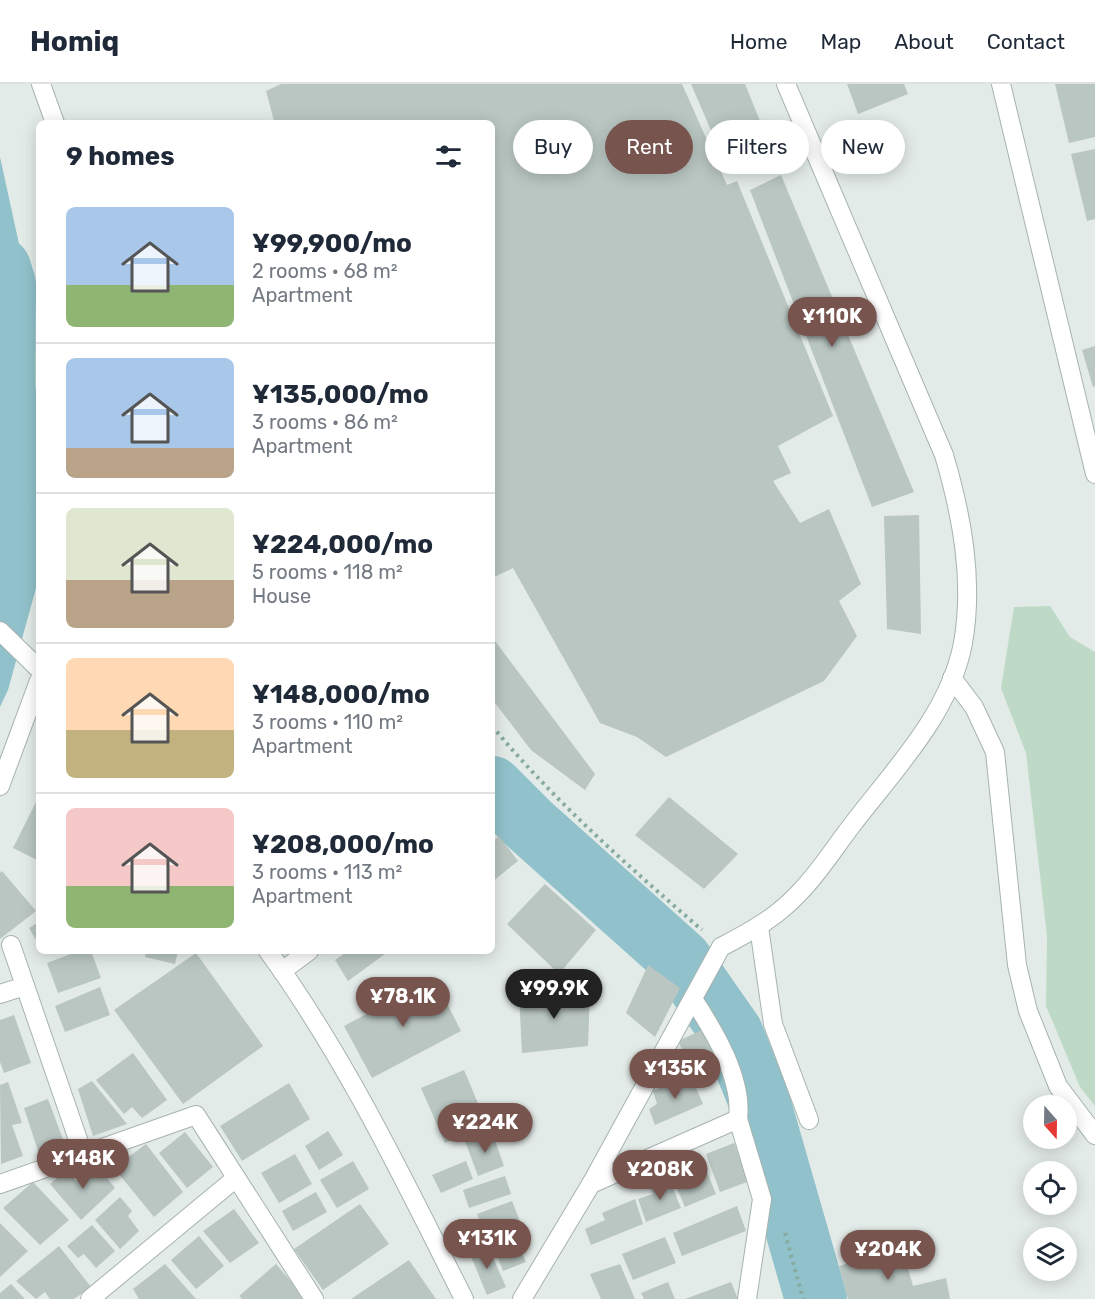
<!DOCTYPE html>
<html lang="en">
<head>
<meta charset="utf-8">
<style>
	body { margin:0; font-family:Rubik,sans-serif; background:#f2f2f3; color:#1f2937; height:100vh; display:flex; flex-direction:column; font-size:22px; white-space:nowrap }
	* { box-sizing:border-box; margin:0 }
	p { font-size:20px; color:#747a83 }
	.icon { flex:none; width:33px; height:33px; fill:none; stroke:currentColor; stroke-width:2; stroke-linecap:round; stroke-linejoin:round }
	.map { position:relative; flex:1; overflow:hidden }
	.sheet { position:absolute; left:36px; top:36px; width:459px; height:834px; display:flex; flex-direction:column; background:#fff; border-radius:9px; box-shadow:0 3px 15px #0003 }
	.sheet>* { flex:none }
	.banner { position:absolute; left:513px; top:36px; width:492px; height:54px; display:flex; gap:12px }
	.needle { width:39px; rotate:160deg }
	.buttons { position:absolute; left:1023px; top:1011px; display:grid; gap:12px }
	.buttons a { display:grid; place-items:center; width:54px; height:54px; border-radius:50%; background:#fff; box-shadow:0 3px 15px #0003; font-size:30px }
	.price { position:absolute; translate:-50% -51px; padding:0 14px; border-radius:21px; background:#77544e; color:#fff; font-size:20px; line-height:39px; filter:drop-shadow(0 2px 3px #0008) }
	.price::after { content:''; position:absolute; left:50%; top:36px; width:18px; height:14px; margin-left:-9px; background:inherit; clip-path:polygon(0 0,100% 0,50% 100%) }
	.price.active { background:#222; color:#fff }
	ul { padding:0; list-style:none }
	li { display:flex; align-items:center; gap:18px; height:150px; padding:0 30px }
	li+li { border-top:2px solid #e0e1e3 }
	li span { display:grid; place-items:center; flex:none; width:168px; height:120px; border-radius:9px; color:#555 }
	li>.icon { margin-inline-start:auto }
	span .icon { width:72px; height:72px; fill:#fffc; stroke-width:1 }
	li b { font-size:26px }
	h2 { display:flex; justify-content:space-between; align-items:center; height:72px; padding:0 30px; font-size:26px }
	.chip { padding:0 21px; border-radius:27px; background:#fff; box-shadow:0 3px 15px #0003; font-size:21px; line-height:54px }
	.chip.active { background:#77544e; color:#fff }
	header { display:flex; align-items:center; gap:36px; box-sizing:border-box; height:84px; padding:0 30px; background:#fff; border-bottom:2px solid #e0e1e3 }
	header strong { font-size:28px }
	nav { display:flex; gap:33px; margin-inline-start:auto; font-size:21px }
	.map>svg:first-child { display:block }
</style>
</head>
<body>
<header>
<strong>Homiq</strong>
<nav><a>Home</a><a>Map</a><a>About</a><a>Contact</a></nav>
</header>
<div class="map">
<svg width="1095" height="1215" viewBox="0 0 1095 1215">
	<rect width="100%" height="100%" fill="#e3ebe8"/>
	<polygon fill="#bedac6" points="1050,522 1070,553 1095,568 1095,1022 1080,1003 1046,922 1047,852 1026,669 1001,604 1014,523"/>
	<polygon fill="#91c1ca" points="0,73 23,178 30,270 39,325 39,493 8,606 0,623 0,363 14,354 0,264"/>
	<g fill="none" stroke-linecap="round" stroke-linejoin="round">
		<g stroke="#91c1ca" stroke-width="62">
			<polyline points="0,184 5,200 4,375 0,407"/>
			<polyline points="492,703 528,739 681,876 732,949 758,1013 816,1215"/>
		</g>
	</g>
	<g fill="#b9c6c1">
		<polygon points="281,0 682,0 727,101 737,97 833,332 778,362 791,389 773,397 800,439 829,425 861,500 839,517 857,552 824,597 666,673 637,653 600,639 513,484 492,494 492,39 269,39 274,37 266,7"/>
		<polygon points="691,0 745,0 765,49 719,65"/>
		<polygon points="847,0 904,0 908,10 858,30"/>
		<polygon points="1055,0 1095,0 1095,53 1069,59"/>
		<polygon points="1095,65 1095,135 1087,137 1071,70"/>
		<polygon points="781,91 914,408 872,423 750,106"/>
		<polygon points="1095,262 1095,302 1093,303 1082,266"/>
		<polygon points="919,431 921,550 887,545 884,432"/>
		<polygon points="492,553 595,690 585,706 531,666 492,615"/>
		<polygon points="39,712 39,777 13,764"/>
		<polygon points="669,713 738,770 704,805 635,751"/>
		<polygon points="499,752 518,777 492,798 492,758"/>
		<polygon points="2,787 36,827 0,855 0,789"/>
		<polygon points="545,800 596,846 559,890 507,840"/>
		<polygon points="39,838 39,861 29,844"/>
		<polygon points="79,867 91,867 101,894 58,909 47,879"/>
		<polygon points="146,867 178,867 175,880 145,873"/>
		<polygon points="348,867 389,867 348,897 335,876"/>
		<polygon points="196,869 263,962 183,1020 114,926"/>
		<polygon points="648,881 680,904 655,953 626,929"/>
		<polygon points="434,894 461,947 372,994 344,942"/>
		<polygon points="100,903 110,931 65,948 55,922"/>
		<polygon points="590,907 588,962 522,969 519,909"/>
		<polygon points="14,931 31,979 4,989 0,978 0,936"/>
		<polygon points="704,945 722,985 706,992 702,984 693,988 678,957"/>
		<polygon points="133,969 167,1016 142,1034 132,1023 124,1030 96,996"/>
		<polygon points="464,986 487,1041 445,1059 421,1004"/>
		<polygon points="690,990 703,1020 655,1041 649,1025 657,1020 653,1007"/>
		<polygon points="92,997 127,1040 93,1052 78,1005"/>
		<polygon points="8,998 22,1039 12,1041 23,1072 1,1080 0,1001"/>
		<polygon points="289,999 310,1035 242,1077 220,1042"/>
		<polygon points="48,1015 64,1058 38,1067 24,1024"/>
		<polygon points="328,1047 343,1071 319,1086 305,1062"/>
		<polygon points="185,1048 213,1083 187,1104 159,1069"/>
		<polygon points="492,1048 504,1082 478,1092 465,1057"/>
		<polygon points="734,1059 750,1097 720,1108 706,1070"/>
		<polygon points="146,1060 183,1108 154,1133 114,1084"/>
		<polygon points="295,1070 312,1100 279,1119 261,1089"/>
		<polygon points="353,1077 369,1105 337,1124 320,1096"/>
		<polygon points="466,1077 473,1095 441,1109 432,1091"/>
		<polygon points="687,1080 692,1091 706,1086 716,1110 685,1123 670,1088"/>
		<polygon points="96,1081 115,1104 81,1136 50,1100 67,1086 76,1097"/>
		<polygon points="505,1092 511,1110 469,1124 463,1106"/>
		<polygon points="669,1095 681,1124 646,1138 638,1115 653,1110 650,1103"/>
		<polygon points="33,1098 69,1136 40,1161 3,1124"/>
		<polygon points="316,1108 327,1128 293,1147 282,1127"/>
		<polygon points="120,1113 132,1127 128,1132 139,1147 120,1165 95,1136"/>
		<polygon points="635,1115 643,1140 591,1161 585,1145 605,1136 602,1129"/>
		<polygon points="512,1117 520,1137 486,1151 477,1130"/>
		<polygon points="360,1120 389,1160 323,1206 294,1165"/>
		<polygon points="737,1122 746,1147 682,1172 673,1149"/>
		<polygon points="234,1125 259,1159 230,1179 203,1147"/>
		<polygon points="0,1139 28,1167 0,1193"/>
		<polygon points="92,1141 115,1167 96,1184 84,1170 78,1174 67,1162"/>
		<polygon points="513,1147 526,1178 503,1187 491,1156"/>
		<polygon points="199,1152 224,1182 196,1205 171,1176"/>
		<polygon points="665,1153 676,1179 633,1196 622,1170"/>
		<polygon points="487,1160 506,1203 487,1211 469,1168"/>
		<polygon points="59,1162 91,1203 74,1215 50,1215 45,1208 36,1215 16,1197"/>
		<polygon points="896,1166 898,1179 906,1177 913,1202 946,1194 950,1215 848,1215 839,1182"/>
		<polygon points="409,1176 436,1215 351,1215"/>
		<polygon points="165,1180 196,1215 139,1215 133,1205"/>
		<polygon points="276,1180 306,1215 242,1215 239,1212"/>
		<polygon points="620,1180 635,1215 601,1215 590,1190"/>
		<polygon points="668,1198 675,1215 644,1215 641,1209"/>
		<polygon points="731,1198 738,1215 685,1215"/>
		<polygon points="11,1200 25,1215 0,1215 0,1209"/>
	</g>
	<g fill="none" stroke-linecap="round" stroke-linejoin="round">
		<defs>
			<g id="service">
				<polyline points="11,861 83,1070"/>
				<polyline points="282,887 309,867"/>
				<polyline points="0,910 25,902"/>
				<polyline points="0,1100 196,1031 314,1215"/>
				<polyline points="591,1100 738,1035 762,1115 747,1215"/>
				<polyline points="90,1215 236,1094"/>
			</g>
			<path id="pedestrian" d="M693,915C714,947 743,995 738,1035"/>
			<g id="minor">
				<polyline points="41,0 55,39"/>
				<polyline points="1001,0 1095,390"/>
				<polyline points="952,594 974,623 995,668 1017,881 1028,927 1058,1002 1095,1051"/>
				<polyline points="0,702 39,597"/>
				<polyline points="759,843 773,940 809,1036"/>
				<polyline points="522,1215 591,1100 721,863"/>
			</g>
			<g id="tertiary">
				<polyline points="0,547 39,585"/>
				<path d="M721,863C750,848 777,833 799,809C819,789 835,763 852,741C894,686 950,629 963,559C974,496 962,432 944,371L786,0"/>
				<path d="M268,867C347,976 404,1096 464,1215"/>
			</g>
		</defs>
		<use href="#service" stroke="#a6b3af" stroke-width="20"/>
		<use href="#pedestrian" stroke="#a6b3af" stroke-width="20"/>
		<use href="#minor" stroke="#a6b3af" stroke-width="20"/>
		<use href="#tertiary" stroke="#a6b3af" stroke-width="20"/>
		<g stroke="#87aba0" stroke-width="4" stroke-dasharray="3 4.5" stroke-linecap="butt">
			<path d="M492,642C555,718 628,782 702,846"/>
			<polyline points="785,1149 803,1215"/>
		</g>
		<use href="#service" stroke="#fff" stroke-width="18"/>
		<use href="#pedestrian" stroke="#fff" stroke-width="18"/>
		<use href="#minor" stroke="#fff" stroke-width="18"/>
		<use href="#tertiary" stroke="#fff" stroke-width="18"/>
	</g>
</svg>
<div class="buttons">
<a><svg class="needle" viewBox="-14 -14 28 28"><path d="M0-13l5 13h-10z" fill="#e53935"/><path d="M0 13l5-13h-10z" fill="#747a83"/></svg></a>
<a><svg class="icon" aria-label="locate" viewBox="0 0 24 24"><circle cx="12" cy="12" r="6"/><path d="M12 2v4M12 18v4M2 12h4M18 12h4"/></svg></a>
<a><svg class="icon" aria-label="layers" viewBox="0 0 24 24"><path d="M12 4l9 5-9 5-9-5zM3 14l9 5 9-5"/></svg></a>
</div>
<b class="price" style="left:832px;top:264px">¥110K</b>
<b class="price active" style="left:554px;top:936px">¥99.9K</b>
<b class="price" style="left:403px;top:944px">¥78.1K</b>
<b class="price" style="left:675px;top:1016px">¥135K</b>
<b class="price" style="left:485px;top:1070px">¥224K</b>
<b class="price" style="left:83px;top:1106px">¥148K</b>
<b class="price" style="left:660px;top:1117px">¥208K</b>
<b class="price" style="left:487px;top:1186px">¥131K</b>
<b class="price" style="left:888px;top:1197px">¥204K</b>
<div class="banner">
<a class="chip">Buy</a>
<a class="chip active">Rent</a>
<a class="chip">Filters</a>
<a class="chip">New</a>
</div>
<section class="sheet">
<h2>9 homes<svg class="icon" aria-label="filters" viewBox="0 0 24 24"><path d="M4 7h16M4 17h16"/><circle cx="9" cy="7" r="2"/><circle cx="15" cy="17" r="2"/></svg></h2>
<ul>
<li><span style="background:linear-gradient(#a9c7e8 65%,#8fb573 0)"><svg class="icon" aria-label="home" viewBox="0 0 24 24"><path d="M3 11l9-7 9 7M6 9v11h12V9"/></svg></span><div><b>¥99,900/mo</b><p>2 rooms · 68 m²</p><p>Apartment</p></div></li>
<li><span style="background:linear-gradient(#a9c7e8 75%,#b9a48a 0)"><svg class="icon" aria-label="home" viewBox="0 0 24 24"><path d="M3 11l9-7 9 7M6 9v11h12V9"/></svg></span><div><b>¥135,000/mo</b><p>3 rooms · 86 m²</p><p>Apartment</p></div></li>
<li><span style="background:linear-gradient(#dfe7d0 60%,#b9a48a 0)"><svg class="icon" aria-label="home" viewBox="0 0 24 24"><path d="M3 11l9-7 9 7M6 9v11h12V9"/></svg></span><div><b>¥224,000/mo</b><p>5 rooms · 118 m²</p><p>House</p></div></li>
<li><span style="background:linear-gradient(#ffd9b3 60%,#c2b280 0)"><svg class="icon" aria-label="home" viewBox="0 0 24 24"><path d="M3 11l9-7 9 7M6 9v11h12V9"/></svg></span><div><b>¥148,000/mo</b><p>3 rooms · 110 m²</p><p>Apartment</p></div></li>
<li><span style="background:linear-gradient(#f6c9c9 65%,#8fb573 0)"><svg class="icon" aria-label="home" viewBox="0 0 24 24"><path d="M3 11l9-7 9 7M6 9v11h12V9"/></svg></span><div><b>¥208,000/mo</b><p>3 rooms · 113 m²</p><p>Apartment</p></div></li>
</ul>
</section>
</div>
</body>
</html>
